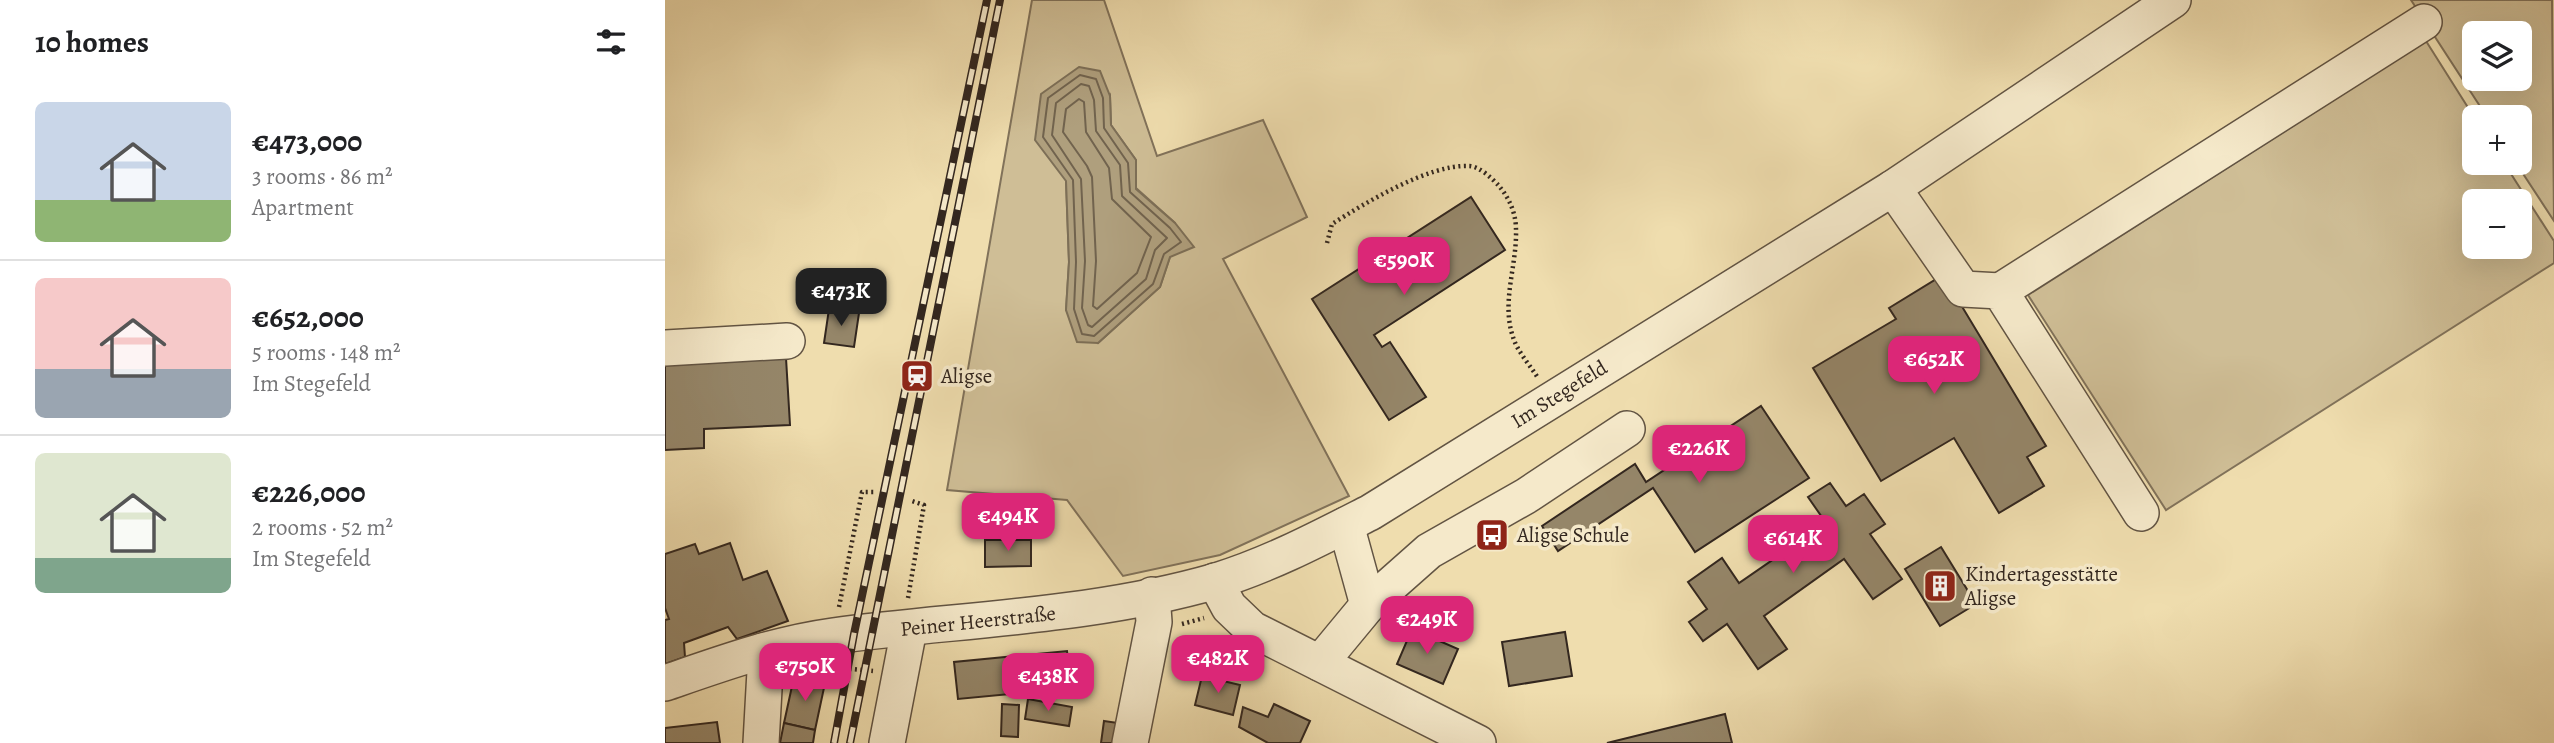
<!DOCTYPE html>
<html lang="en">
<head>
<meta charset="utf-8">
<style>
	body { margin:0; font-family:Alegreya,serif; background:#f2f2f2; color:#202124; height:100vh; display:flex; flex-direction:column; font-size:26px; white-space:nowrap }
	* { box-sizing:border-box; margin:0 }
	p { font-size:23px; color:#757577 }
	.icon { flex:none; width:38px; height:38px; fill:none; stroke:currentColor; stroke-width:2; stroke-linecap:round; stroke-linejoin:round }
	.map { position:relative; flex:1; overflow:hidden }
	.drawer { display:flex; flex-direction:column; background:#fff; width:665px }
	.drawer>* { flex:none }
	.buttons { position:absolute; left:1797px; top:21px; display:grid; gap:14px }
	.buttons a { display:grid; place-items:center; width:70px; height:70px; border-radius:10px; background:#fff; box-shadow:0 7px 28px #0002; font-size:35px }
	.price { position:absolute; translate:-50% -60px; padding:0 16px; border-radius:14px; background:#db2777; color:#fff; font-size:23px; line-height:46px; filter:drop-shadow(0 2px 4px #0008) }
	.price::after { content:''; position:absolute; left:50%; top:42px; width:21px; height:16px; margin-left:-10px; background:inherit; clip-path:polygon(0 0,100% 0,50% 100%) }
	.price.active { background:#222; color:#fff }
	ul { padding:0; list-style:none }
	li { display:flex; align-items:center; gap:21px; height:175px; padding:0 35px }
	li+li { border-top:2px solid #e0e0e0 }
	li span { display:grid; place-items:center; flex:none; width:196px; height:140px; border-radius:10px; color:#555 }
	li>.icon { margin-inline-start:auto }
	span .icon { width:84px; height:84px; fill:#fffc; stroke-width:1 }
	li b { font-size:30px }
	h2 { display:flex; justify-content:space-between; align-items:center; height:84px; padding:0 35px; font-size:30px }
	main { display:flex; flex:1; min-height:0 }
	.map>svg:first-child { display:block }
</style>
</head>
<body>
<main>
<section class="drawer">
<h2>10 homes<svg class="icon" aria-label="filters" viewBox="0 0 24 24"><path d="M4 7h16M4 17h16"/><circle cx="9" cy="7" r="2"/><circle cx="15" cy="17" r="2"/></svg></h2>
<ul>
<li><span style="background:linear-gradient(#c9d6e8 70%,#8fb573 0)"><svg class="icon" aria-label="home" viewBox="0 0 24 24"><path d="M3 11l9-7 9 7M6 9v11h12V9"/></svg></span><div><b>€473,000</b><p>3 rooms · 86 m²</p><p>Apartment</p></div></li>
<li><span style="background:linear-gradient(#f6c9c9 65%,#9aa5b1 0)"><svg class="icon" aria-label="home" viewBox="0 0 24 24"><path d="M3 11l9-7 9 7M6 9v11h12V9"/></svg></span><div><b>€652,000</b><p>5 rooms · 148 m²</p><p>Im Stegefeld</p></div></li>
<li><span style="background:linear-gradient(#dfe7d0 75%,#7fa58c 0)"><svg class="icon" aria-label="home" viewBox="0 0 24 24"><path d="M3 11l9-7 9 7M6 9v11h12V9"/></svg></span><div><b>€226,000</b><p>2 rooms · 52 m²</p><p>Im Stegefeld</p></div></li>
</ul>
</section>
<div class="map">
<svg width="1889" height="743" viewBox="0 0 1889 743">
	<rect width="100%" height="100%" fill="#efddae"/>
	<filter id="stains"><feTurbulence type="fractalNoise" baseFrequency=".00286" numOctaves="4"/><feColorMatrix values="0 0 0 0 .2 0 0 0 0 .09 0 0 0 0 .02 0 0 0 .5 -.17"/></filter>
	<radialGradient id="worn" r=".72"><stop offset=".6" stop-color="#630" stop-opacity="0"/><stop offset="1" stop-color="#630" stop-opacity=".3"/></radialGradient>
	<g fill="#cfbe96" stroke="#81725a" stroke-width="2" fill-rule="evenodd">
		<path d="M367,0H439L492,156L598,120L642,217L558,259L684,496L555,555L458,576L402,500L282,490ZM445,96L446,125L471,160V188L510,223L505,257L495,287L433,343L401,310L404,262L401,181Z"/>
		<path d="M1746,0H1887L1889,221L1851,163H1855V117H1822ZM1810,33H1855V79H1810Z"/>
		<path d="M1761,41L1809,117L1810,163H1839L1889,241V263L1501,510L1363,295ZM1810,201H1855V247H1810Z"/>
	</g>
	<polygon fill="#af9f7d" stroke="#7d6f57" stroke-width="2" points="414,67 435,71 445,96 446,125 471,160 471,189 510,223 529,247 505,257 495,287 433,343 412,342 401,310 404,262 401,181 370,140 376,94"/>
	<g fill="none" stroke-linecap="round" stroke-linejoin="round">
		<g stroke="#71634e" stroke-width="2">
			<polygon points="415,75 431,79 438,98 439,128 463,163 465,192 505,228 516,242 499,254 488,284 429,336 417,334 409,309 411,262 408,180 378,137 383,98"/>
			<polygon points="416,84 424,86 429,100 431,131 455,165 457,196 502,238 490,250 481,279 427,327 423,325 417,308 420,261 416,179 387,135 391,103"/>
			<polygon points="414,99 419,102 421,132 444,168 447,199 486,237 472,273 432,309 428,306 431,261 427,177 422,166 398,132 401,109"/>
		</g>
	</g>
	<g fill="#958669" stroke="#33271f" stroke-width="2">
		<polygon points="806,197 840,250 709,335 717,347 725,342 761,397 724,420 647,299"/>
		<polygon points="1278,275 1381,446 1362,457 1379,486 1334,513 1289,438 1216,481 1148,368 1231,319 1224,308"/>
		<polygon points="164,309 194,313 189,347 159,343"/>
		<polygon points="121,358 125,425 39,429 39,448 0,450 0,364"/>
		<polygon points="1096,406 1144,478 1030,552 988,488 893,551 877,526 970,464 981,482"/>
		<polygon points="1165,483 1181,506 1199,494 1220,524 1205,534 1237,579 1208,599 1179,559 1099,616 1122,649 1093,669 1062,624 1038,641 1024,622 1042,609 1023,582 1057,558 1074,583 1161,523 1143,497"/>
		<polygon points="320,540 366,540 366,566 320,567"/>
		<polygon points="65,543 78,580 102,571 123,621 72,639 63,627 19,643 20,657 0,664 0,620 4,619 0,608 0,554 30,544 34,554"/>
		<polygon points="1276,547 1311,604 1275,626 1240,569"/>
		<polygon points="747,629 793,649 778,684 732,664"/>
		<polygon points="900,632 907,676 844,686 837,642"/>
		<polygon points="402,651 406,688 293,699 289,662"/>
		<polygon points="537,676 575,685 568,715 530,705"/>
		<polygon points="129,677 160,683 150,730 119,723"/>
		<polygon points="363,699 407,707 404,726 360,719"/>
		<polygon points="337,704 354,705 353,737 336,736"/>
		<polygon points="609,704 645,721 635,743 603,743 574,727 578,707 603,717"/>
		<polygon points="1060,714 1067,743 942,743"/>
		<polygon points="439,721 460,724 457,743 436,743"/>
		<polygon points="52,722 55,743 0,743 0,728"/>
		<polygon points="119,723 150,730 148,743 115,743"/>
	</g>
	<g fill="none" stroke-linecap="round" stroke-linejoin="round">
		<defs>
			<g id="minor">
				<polyline points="1228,188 1298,289 1335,291 1476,513"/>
				<polyline points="1335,291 1759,22"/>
				<polyline points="0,348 122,341"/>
				<polyline points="681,525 703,605"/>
				<polyline points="550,581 564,607 587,629 813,743"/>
				<polyline points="655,663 703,605 764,551 861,496 962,429"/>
				<path d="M0,683C55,664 110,644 168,636C296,619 426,617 551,581C606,564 655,538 706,512L1228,188L1508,0"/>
				<polyline points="96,743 100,671 98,651"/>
				<polyline points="222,743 244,629"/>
				<polyline points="465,743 489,622 487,595"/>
			</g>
		</defs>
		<use href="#minor" stroke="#625443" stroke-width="38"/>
		<g stroke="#33271f" stroke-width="4.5" stroke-dasharray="2 3.5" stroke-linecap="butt">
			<path d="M662,243L667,224C700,203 764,164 804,166C814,166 828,179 834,186C845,199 851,214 851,230C852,266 836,302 848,337C852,351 865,365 873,378"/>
			<polyline points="243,598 259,505 247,501"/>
			<polyline points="174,607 197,492 209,492"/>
			<polyline points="517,624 539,618"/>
			<polyline points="168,667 208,671"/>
		</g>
		<use href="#minor" stroke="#f5e9ca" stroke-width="35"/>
		<defs>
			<g id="rail">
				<polyline points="169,743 189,634 322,0"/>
				<polyline points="185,743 335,0"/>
			</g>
		</defs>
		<use href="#rail" stroke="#33271f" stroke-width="8"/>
		<use href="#rail" stroke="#f5e9ca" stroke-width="5" stroke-dasharray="16" stroke-linecap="butt"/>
	</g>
	<defs>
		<symbol id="station-square" viewBox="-11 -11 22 22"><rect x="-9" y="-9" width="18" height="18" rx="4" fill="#8f2418" stroke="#f5e9ca"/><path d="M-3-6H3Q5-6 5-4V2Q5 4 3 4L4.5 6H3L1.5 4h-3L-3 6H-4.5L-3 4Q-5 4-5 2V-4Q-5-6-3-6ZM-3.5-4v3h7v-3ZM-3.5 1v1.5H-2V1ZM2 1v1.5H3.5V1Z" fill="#fff"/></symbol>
		<symbol id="bus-square" viewBox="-11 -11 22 22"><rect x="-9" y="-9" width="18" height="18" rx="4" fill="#8f2418" stroke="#f5e9ca"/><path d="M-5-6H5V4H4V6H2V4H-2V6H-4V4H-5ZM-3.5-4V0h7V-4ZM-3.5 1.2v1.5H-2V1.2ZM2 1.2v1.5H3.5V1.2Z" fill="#fff"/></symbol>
		<symbol id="building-square" viewBox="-11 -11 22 22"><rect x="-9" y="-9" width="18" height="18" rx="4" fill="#8f2418" stroke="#f5e9ca"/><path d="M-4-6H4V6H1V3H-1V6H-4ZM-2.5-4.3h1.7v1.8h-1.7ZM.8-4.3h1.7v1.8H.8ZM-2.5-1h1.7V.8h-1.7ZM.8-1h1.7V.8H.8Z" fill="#fff"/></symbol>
	</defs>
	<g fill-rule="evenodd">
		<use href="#station-square" x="233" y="357" width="38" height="38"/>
		<use href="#bus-square" x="808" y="516" width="38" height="38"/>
		<use href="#building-square" x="1256" y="567" width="38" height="38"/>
	</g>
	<g text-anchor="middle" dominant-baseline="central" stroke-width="7" stroke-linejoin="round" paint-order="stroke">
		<g font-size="21" fill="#33271f" stroke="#f5e9ca" text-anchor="start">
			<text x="276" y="376">Aligse</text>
			<text x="852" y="535">Aligse Schule</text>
			<text x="1300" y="574">Kindertagesstätte<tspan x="1300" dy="24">Aligse</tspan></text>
		</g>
		<g font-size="21" fill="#33271f" stroke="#f5e9ca">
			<text transform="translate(894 394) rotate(-32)">Im Stegefeld</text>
			<text transform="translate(313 621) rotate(-6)">Peiner Heerstraße</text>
		</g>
	</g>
	<rect width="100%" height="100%" filter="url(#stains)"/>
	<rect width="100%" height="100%" fill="url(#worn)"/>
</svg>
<div class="buttons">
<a><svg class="icon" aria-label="layers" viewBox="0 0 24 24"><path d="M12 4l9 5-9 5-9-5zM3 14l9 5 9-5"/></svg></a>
<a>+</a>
<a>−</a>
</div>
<b class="price" style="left:739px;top:297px">€590K</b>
<b class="price active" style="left:176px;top:328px">€473K</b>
<b class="price" style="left:1269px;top:396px">€652K</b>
<b class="price" style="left:1034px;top:485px">€226K</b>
<b class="price" style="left:343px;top:553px">€494K</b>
<b class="price" style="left:1128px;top:575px">€614K</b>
<b class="price" style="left:762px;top:656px">€249K</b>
<b class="price" style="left:553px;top:695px">€482K</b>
<b class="price" style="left:140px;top:703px">€750K</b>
<b class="price" style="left:383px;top:713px">€438K</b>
</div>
</main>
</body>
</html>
